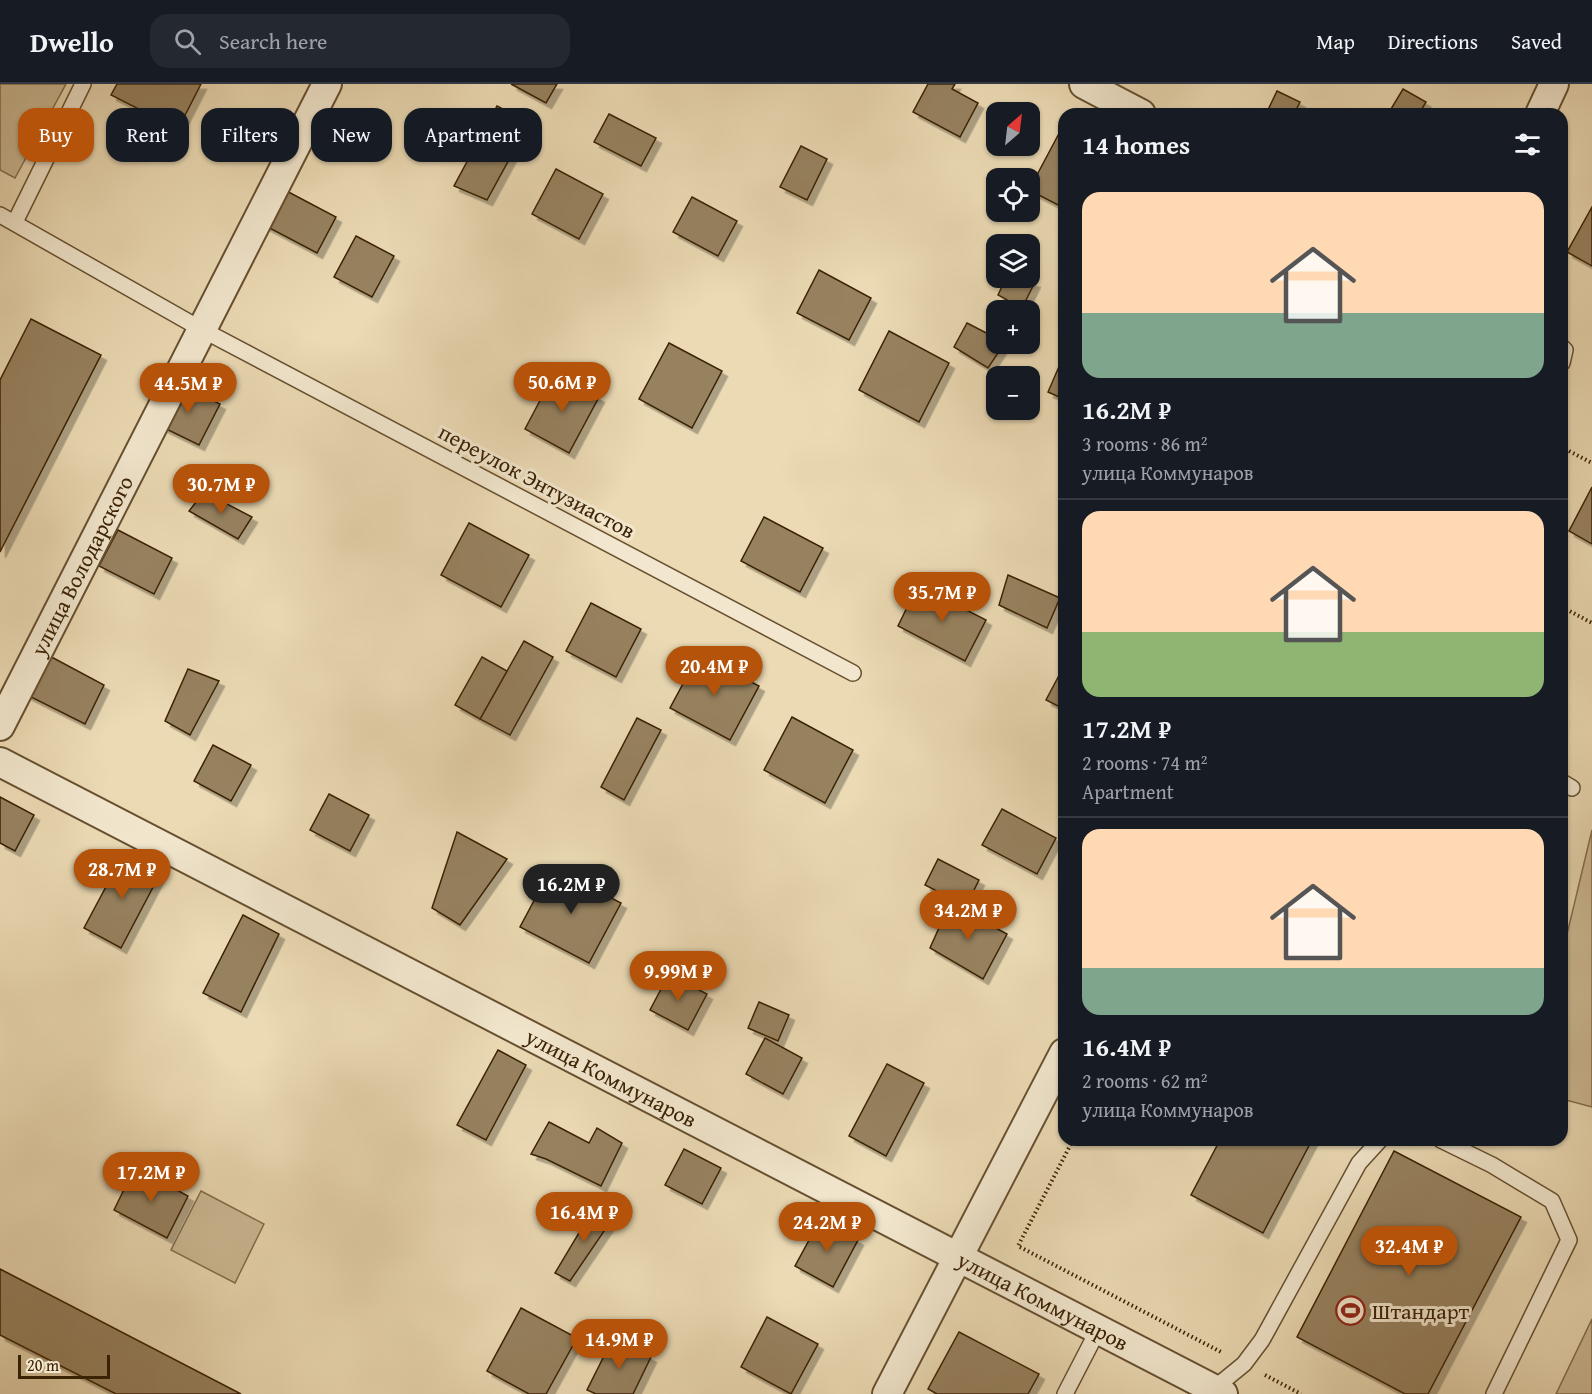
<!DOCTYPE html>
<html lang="en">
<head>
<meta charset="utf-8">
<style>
	body { margin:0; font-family:"Gentium Book Plus",serif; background:#242831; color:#f1f3f6; height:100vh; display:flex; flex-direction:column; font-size:22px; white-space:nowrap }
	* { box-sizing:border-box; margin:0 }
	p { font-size:20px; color:#9ea1a6 }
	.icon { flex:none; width:33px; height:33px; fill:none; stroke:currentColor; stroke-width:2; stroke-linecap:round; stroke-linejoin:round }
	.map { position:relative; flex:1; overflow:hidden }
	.sheet { position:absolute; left:1058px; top:24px; width:510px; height:1038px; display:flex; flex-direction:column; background:#171b24; border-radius:18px; box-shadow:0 2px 4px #0004 }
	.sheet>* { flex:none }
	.banner { position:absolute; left:18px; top:24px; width:570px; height:54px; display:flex; gap:12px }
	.needle { width:39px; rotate:28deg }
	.buttons { position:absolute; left:986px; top:18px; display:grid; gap:12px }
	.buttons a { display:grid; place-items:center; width:54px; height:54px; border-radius:12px; background:#171b24; box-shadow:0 2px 4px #0004; font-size:30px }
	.scale { position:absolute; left:18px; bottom:15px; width:92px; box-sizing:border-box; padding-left:6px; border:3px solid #3b2204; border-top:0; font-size:16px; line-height:21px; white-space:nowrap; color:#3b2204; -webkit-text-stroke:4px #f2e7ce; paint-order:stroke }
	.price { position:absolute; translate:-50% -51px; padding:0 14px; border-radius:21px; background:#b45309; color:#fff; font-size:20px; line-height:39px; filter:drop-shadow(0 2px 3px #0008) }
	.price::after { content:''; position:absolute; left:50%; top:36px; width:18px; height:14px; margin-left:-9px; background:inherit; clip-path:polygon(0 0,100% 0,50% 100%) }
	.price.selected { background:#222; color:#fff }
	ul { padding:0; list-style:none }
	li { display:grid; align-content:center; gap:12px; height:318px; padding:0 24px }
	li+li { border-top:2px solid #363941 }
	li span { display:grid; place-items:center; height:186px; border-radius:18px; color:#555 }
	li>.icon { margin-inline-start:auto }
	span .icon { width:108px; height:108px; fill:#fffc; stroke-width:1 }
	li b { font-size:26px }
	h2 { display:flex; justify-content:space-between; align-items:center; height:72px; padding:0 24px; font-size:26px }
	.pill { padding:0 21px; border-radius:18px; background:#171b24; box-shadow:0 2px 4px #0004; font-size:21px; line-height:54px }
	.pill.selected { background:#b45309; color:#fff }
	header { display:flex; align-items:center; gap:36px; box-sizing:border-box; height:84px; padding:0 30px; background:#171b24; border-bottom:2px solid #363941 }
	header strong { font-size:28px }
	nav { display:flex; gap:33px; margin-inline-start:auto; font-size:21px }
	.search { width:420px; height:54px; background:#242831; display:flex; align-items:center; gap:15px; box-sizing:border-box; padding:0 21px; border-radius:18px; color:#9ea1a6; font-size:22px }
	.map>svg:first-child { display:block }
</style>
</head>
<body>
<header>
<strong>Dwello</strong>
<div class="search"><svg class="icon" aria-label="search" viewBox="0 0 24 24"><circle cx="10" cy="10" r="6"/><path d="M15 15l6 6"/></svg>Search here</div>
<nav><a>Map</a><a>Directions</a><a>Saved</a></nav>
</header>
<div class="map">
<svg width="1592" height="1310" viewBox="0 0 1592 1310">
	<defs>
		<filter id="shadow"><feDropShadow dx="5.5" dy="5.5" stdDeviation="0" flood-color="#0004"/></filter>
	</defs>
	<rect width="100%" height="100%" fill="#ebdab4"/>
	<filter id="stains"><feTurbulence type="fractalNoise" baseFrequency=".00333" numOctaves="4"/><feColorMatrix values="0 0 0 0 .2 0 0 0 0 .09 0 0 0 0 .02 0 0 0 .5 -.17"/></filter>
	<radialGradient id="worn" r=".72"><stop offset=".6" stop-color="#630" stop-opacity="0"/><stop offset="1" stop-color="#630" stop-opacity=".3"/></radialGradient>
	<g fill="#cdbb96" stroke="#846e4d" stroke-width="1.5">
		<polygon points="0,0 66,0 15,94 0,86"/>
		<polygon points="1592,746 1592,1023 1562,1015 1562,871"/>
		<polygon points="201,1107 264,1140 235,1199 171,1166"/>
		<polygon points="1592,1235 1592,1310 1556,1310"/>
	</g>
	<g fill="#978260" stroke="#3b2204" stroke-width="1.5" filter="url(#shadow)">
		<polygon points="117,0 201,0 178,45 111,11"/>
		<polygon points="511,0 557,0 546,19"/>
		<polygon points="928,0 955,0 952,5 978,19 960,53 913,28"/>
		<polygon points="1403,5 1426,18 1419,30 1388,30"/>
		<polygon points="1277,7 1300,18 1294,30 1266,30"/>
		<polygon points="497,22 529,39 487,116 454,102"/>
		<polygon points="609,30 656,54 641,82 594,58"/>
		<polygon points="1064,40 1064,124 1029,106"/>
		<polygon points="801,62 827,75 807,116 780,103"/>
		<polygon points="556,85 603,110 579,155 532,130"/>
		<polygon points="279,103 336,133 317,169 260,139"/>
		<polygon points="692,113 737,137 718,172 673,148"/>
		<polygon points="1592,123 1592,182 1567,168"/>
		<polygon points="356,152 394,172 372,213 334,193"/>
		<polygon points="819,186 871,214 849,256 797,229"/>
		<polygon points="1006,194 1018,194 1035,198 1022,224 998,211"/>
		<polygon points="31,235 101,271 0,468 0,296"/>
		<polygon points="967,239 996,254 996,260 1004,260 988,284 954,263"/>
		<polygon points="889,247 949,279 919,338 859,306"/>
		<polygon points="669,259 722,287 692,344 639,315"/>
		<polygon points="1064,271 1064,315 1048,308"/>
		<polygon points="554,290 599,313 569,369 525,345"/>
		<polygon points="177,299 220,320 199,361 156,340"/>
		<polygon points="1592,403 1592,460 1569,447"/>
		<polygon points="204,408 252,433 238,455 189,427"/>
		<polygon points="764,433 823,464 800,508 741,477"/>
		<polygon points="469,439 529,471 501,523 441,491"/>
		<polygon points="118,446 172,474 154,510 99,482"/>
		<polygon points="1008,491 1060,514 1047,544 999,521"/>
		<polygon points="918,501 986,536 965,577 898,542"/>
		<polygon points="591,519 641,545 616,593 566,567"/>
		<polygon points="524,557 553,573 510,651 480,635"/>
		<polygon points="44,569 104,601 85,640 25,610"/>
		<polygon points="699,570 759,602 730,656 670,624"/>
		<polygon points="482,573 507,587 480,635 455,621"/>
		<polygon points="1064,582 1064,625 1046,616"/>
		<polygon points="188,585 219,597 190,651 165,637"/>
		<polygon points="792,633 853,666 825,719 764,686"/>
		<polygon points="637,634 661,646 624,716 601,703"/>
		<polygon points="213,661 251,681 231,717 194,697"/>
		<polygon points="329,710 369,731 350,767 310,746"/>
		<polygon points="0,713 34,731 15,767 0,759"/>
		<polygon points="1002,725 1056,754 1037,790 982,761"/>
		<polygon points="457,748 507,775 460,841 432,824"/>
		<polygon points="124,769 161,788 121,864 84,844"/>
		<polygon points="938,775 979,796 966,822 925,801"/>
		<polygon points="552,783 621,819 589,879 520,843"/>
		<polygon points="950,819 1007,850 983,895 930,864"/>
		<polygon points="243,831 279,850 241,928 203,909"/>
		<polygon points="669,890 707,910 688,946 650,926"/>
		<polygon points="759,918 789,931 778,957 748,944"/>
		<polygon points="765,954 802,974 783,1010 746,990"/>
		<polygon points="498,966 526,981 486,1056 457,1041"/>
		<polygon points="887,980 924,999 886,1072 849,1052"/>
		<polygon points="549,1038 589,1059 597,1044 622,1059 601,1102 546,1075 531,1070"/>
		<polygon points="1220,1056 1312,1056 1263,1149 1191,1111"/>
		<polygon points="684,1065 721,1084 702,1120 665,1101"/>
		<polygon points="1394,1067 1521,1133 1428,1310 1405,1310 1297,1253"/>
		<polygon points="135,1083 188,1112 167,1154 114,1126"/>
		<polygon points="595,1122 613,1134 570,1197 555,1189"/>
		<polygon points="820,1136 858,1156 833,1203 795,1182"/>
		<polygon points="0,1185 241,1310 116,1310 0,1251"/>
		<polygon points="521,1224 577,1254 546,1310 529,1310 487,1287"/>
		<polygon points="767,1233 818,1260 791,1310 741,1283"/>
		<polygon points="959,1248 1039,1290 1028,1310 937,1310 928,1305"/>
		<polygon points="613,1254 651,1273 633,1310 596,1310 587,1306"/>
	</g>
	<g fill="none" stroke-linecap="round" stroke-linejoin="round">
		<defs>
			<g id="lane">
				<polyline points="0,131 201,245 853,589"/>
				<polyline points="15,138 83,0"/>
				<polyline points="1562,263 1565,266 1562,279"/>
				<polyline points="1562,698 1572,704"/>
				<polyline points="1441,1056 1492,1081 1552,1117 1569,1156 1494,1310"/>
				<polyline points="1211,1307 1244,1280 1262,1256 1359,1079 1380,1056"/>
				<polyline points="1065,1310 1098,1246"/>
			</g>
			<g id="street">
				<polyline points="1084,0 1141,30"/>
				<polyline points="1540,30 1554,0"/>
				<path id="s1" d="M0,642L327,0"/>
				<path id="s2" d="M0,678L1223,1310"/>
				<polyline points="887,1310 1064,969"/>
			</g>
		</defs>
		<use href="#lane" stroke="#675030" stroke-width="18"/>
		<use href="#street" stroke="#675030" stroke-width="32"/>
		<g stroke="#3b2204" stroke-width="4" stroke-dasharray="1.5 3" stroke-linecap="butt">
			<polyline points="1562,376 1567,366 1592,379"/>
			<polyline points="1562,523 1592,539"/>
			<polyline points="1073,1056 1018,1162 1223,1269"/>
			<polyline points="1265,1291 1301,1310"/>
		</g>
		<use href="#lane" stroke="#f2e7ce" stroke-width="15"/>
		<use href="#street" stroke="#f2e7ce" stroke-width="28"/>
	</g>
	<defs>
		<symbol id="stadium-ring" viewBox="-11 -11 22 22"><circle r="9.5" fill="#f2e7ce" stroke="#8f2418" stroke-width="1.5"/><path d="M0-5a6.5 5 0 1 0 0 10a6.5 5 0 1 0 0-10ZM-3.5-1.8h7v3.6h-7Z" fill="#8f2418"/></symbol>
	</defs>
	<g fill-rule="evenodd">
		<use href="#stadium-ring" x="1334" y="1210" width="33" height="33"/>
	</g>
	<g text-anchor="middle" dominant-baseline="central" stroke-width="6" stroke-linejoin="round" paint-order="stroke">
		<g font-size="22" fill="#3b2204" stroke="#f2e7ce">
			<text transform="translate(537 397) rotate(28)">переулок Энтузиастов</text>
			<text stroke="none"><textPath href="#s1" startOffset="180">улица Володарского</textPath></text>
			<text stroke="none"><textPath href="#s2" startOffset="688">улица Коммунаров</textPath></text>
			<text stroke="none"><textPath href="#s2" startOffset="1174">улица Коммунаров</textPath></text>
		</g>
		<g font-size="22" fill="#3b2204" stroke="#f2e7ce" text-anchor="start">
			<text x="1372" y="1227">Штандарт</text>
		</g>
	</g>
	<rect width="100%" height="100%" filter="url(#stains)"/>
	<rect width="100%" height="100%" fill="url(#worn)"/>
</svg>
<div class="buttons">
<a><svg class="needle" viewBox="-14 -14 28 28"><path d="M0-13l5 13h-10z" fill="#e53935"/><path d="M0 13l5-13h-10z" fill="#9ea1a6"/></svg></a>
<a><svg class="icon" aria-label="locate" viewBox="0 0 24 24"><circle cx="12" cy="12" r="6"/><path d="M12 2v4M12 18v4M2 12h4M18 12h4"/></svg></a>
<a><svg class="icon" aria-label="layers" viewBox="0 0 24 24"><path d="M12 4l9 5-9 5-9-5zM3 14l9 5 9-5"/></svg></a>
<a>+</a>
<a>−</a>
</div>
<div class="scale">20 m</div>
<b class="price" style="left:562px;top:329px">50.6M ₽</b>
<b class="price" style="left:188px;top:330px">44.5M ₽</b>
<b class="price" style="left:221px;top:431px">30.7M ₽</b>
<b class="price" style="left:942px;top:539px">35.7M ₽</b>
<b class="price" style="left:714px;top:613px">20.4M ₽</b>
<b class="price" style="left:122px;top:816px">28.7M ₽</b>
<b class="price selected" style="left:571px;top:831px">16.2M ₽</b>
<b class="price" style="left:968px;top:857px">34.2M ₽</b>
<b class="price" style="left:678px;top:918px">9.99M ₽</b>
<b class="price" style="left:151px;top:1119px">17.2M ₽</b>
<b class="price" style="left:584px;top:1159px">16.4M ₽</b>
<b class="price" style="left:827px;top:1169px">24.2M ₽</b>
<b class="price" style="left:1409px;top:1193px">32.4M ₽</b>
<b class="price" style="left:619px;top:1286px">14.9M ₽</b>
<div class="banner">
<a class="pill selected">Buy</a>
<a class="pill">Rent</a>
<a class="pill">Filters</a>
<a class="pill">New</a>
<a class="pill">Apartment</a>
</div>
<section class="sheet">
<h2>14 homes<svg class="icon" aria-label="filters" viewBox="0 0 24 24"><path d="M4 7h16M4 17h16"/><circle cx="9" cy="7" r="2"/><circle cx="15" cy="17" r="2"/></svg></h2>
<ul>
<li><span style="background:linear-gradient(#ffd9b3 65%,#7fa58c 0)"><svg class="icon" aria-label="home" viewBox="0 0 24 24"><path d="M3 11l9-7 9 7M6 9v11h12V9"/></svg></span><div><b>16.2M ₽</b><p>3 rooms · 86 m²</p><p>улица Коммунаров</p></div></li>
<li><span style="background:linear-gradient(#ffd9b3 65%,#8fb573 0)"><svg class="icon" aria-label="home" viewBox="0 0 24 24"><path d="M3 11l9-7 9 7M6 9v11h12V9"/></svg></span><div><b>17.2M ₽</b><p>2 rooms · 74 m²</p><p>Apartment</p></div></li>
<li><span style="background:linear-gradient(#ffd9b3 75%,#7fa58c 0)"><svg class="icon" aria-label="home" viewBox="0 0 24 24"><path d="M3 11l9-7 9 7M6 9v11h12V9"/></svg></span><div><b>16.4M ₽</b><p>2 rooms · 62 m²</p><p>улица Коммунаров</p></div></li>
</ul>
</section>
</div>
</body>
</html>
